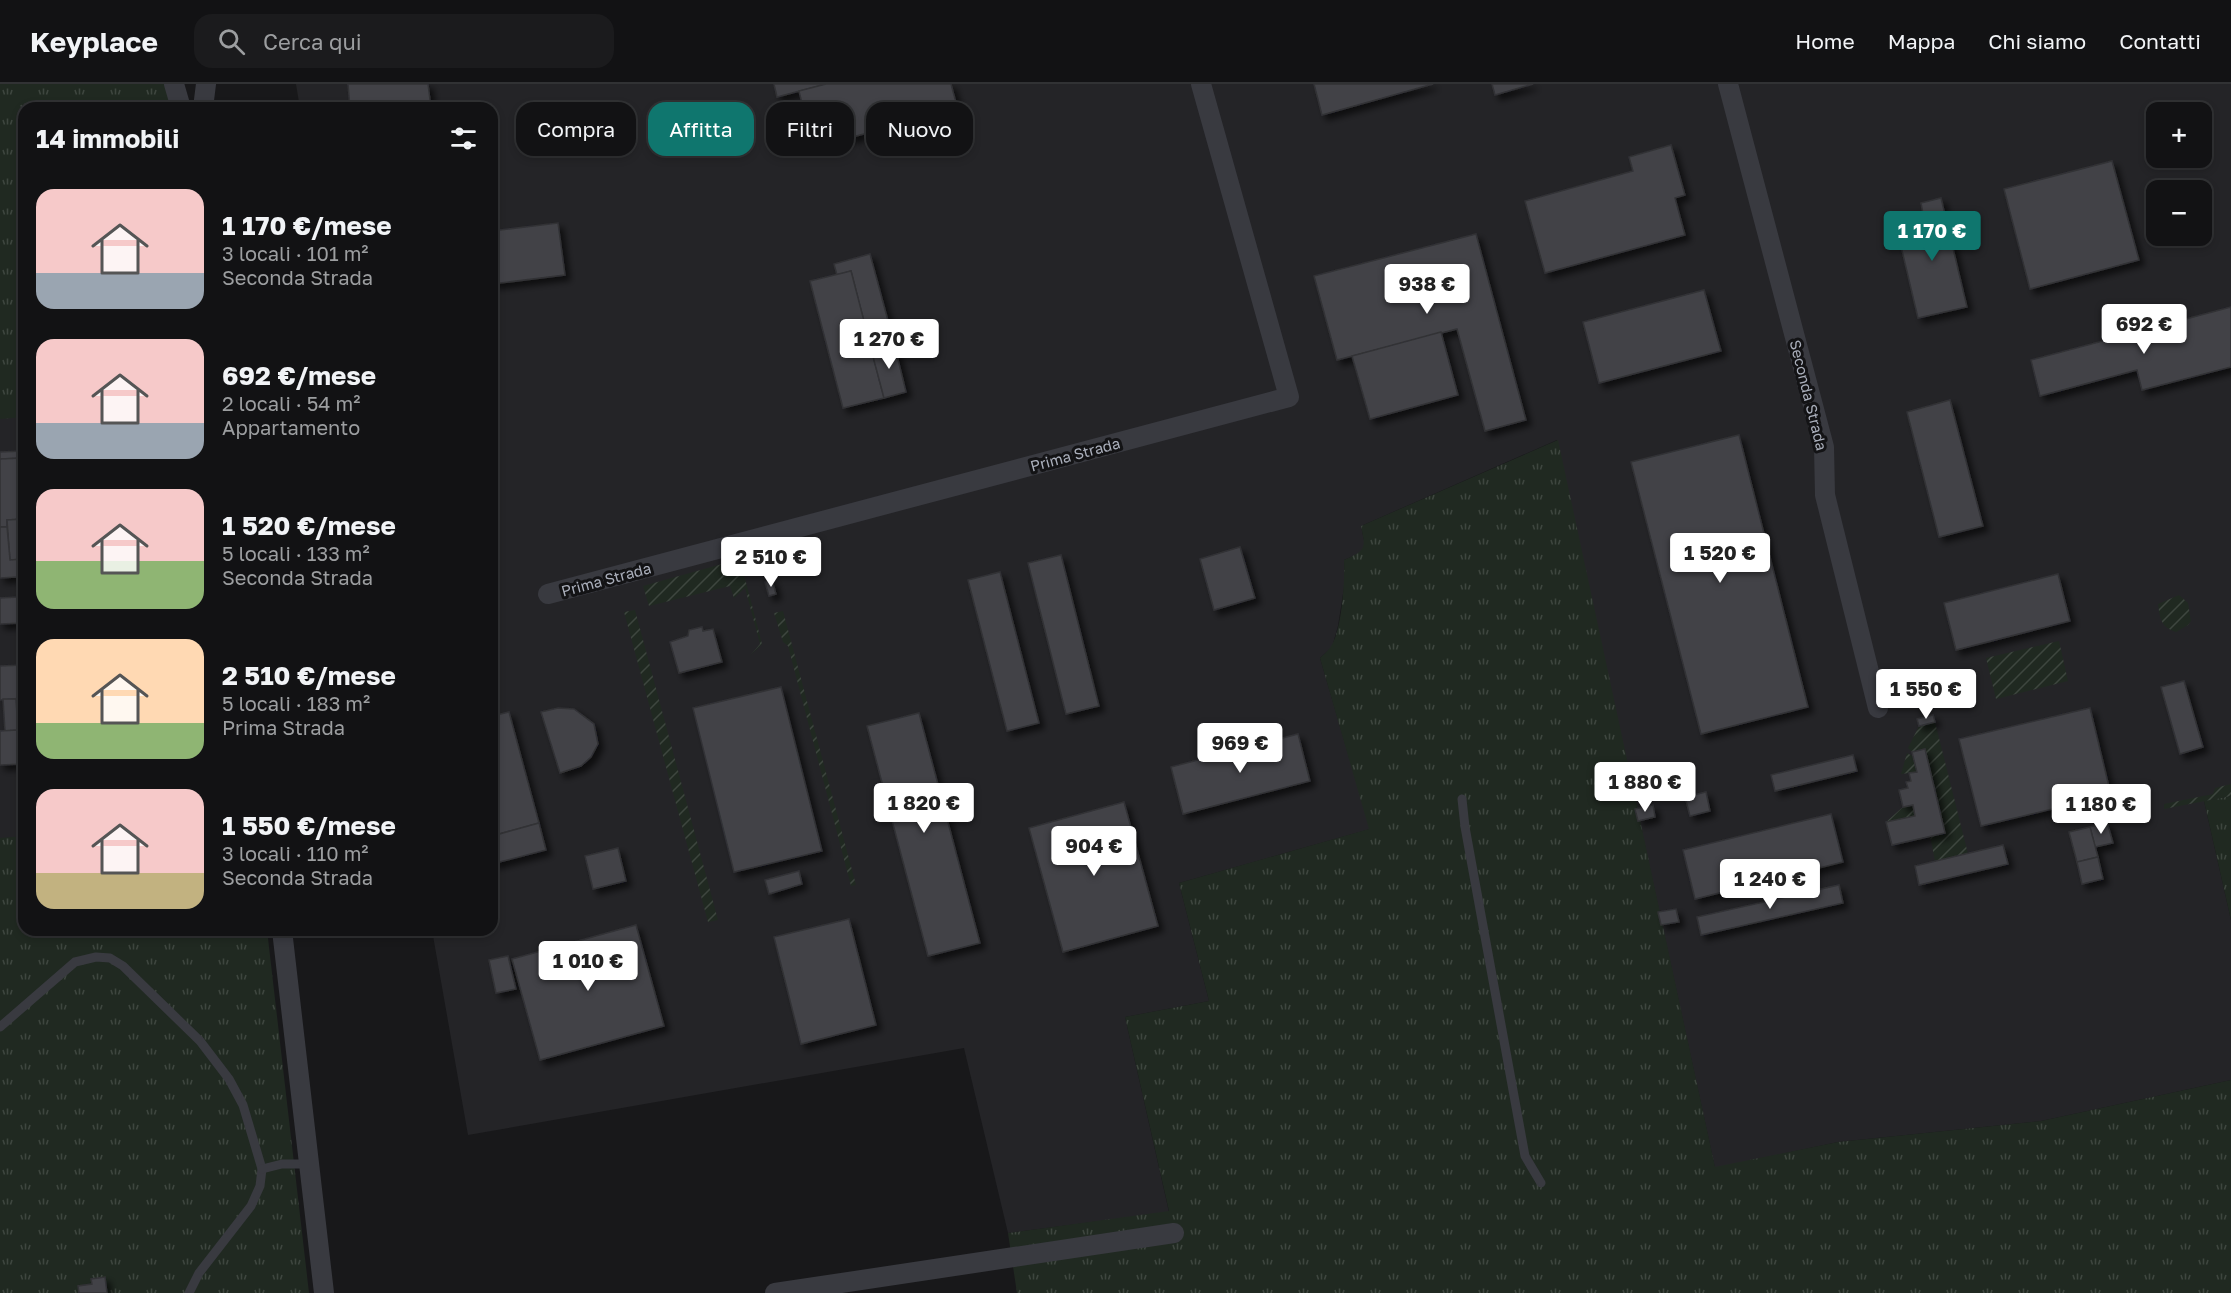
<!DOCTYPE html>
<html lang="it">
<head>
<meta charset="utf-8">
<style>
	body { margin:0; font-family:"Golos Text",sans-serif; background:#1b1b1d; color:#f1f3f6; height:100vh; display:flex; flex-direction:column; font-size:22px; white-space:nowrap }
	* { box-sizing:border-box; margin:0 }
	p { font-size:20px; color:#9c9ea0 }
	.icon { flex:none; width:33px; height:33px; fill:none; stroke:currentColor; stroke-width:2; stroke-linecap:round; stroke-linejoin:round }
	.map { position:relative; flex:1; overflow:hidden }
	.sheet { position:absolute; left:18px; top:18px; width:480px; height:834px; display:flex; flex-direction:column; background:#121214; border-radius:18px; box-shadow:0 3px 9px #0003,0 0 0 2px #313234 }
	.sheet>* { flex:none }
	.banner { position:absolute; left:516px; top:18px; width:570px; height:54px; display:flex; gap:12px }
	.controls { position:absolute; left:2146px; top:18px; display:grid; gap:12px }
	.controls a { display:grid; place-items:center; width:66px; height:66px; border-radius:12px; background:#121214; box-shadow:0 3px 9px #0003,0 0 0 2px #313234; font-size:30px }
	.price { position:absolute; translate:-50% -51px; padding:0 14px; border-radius:6px; background:#fff; color:#222; font-size:20px; line-height:39px; filter:drop-shadow(0 2px 3px #0008) }
	.price::after { content:''; position:absolute; left:50%; top:36px; width:18px; height:14px; margin-left:-9px; background:inherit; clip-path:polygon(0 0,100% 0,50% 100%) }
	.price.selected { background:#0f766e; color:#fff }
	ul { padding:0; list-style:none }
	li { display:flex; align-items:center; gap:18px; height:150px; padding:0 18px }
	li span { display:grid; place-items:center; flex:none; width:168px; height:120px; border-radius:18px; color:#555 }
	li>.icon { margin-inline-start:auto }
	span .icon { width:72px; height:72px; fill:#fffc; stroke-width:1 }
	li b { font-size:26px }
	h2 { display:flex; justify-content:space-between; align-items:center; height:72px; padding:0 18px; font-size:26px }
	.pill { padding:0 21px; border-radius:18px; background:#121214; box-shadow:0 3px 9px #0003,0 0 0 2px #313234; font-size:21px; line-height:54px }
	.pill.selected { background:#0f766e; color:#fff }
	header { display:flex; align-items:center; gap:36px; box-sizing:border-box; height:84px; padding:0 30px; background:#121214; border-bottom:2px solid #313234 }
	header strong { font-size:28px }
	nav { display:flex; gap:33px; margin-inline-start:auto; font-size:21px }
	.search { width:420px; height:54px; background:#1b1b1d; display:flex; align-items:center; gap:15px; box-sizing:border-box; padding:0 21px; border-radius:18px; color:#9c9ea0; font-size:22px }
	.map>svg:first-child { display:block }
</style>
</head>
<body>
<header>
<strong>Keyplace</strong>
<div class="search"><svg class="icon" aria-label="search" viewBox="0 0 24 24"><circle cx="10" cy="10" r="6"/><path d="M15 15l6 6"/></svg>Cerca qui</div>
<nav><a>Home</a><a>Mappa</a><a>Chi siamo</a><a>Contatti</a></nav>
</header>
<div class="map">
<svg width="2231" height="1209" viewBox="0 0 2231 1209">
	<defs>
		<pattern id="grass-tufts" width="24" height="20" patternUnits="userSpaceOnUse" patternTransform="scale(1.5)"><rect width="24" height="20" fill="#202921"/><path d="M3 7l-1-3M5 7V3M7 7l1-3M15 17l-1-3M17 17v-4M19 17l1-3" fill="none" stroke="#3e463f"/></pattern>
		<pattern id="garden-furrows" width="10" height="10" patternUnits="userSpaceOnUse" patternTransform="scale(1.5)"><rect width="10" height="10" fill="#202921"/><path d="M-1 1l2-2M0 10L10 0M9 11l2-2" fill="none" stroke="#3e463f"/></pattern>
		<filter id="shadow"><feDropShadow dx="5" dy="5" stdDeviation="3" flood-color="#0009"/></filter>
	</defs>
	<rect width="100%" height="100%" fill="#18181a"/>
	<g fill="#242427" fill-rule="evenodd">
		<path d="M296,0H2231V712L2204,717L2231,836V996L2041,1037L1838,1058L1715,1084L1557,356L1361,442L1365,461L1364,465L1360,469L1344,476L1345,497L1338,542L1332,563L1320,574L1370,745L1179,799L1209,917L1125,933L1169,1128L1008,1149L964,964L468,1051L432,846H492V24H300ZM2157,28H2202V74H2157ZM2157,106H2202V152H2157Z"/>
		<polygon points="24,215 24,763 0,765 0,216"/>
	</g>
	<g fill="url(#grass-tufts)">
		<polygon points="0,0 170,0 171,24 24,24 24,333 0,335"/>
		<path d="M1558,356L1715,1083L1838,1058L2041,1037L2231,996V1209H1017L1008,1149L1169,1127L1125,933L1209,917L1179,799L1369,745L1320,574C1323,571 1327,568 1330,564C1342,548 1345,496 1344,476C1366,466 1366,465 1361,442Z"/>
		<polygon points="2231,712 2231,836 2204,717"/>
		<polygon points="24,752 24,846 267,846 309,1209 0,1209 0,754"/>
	</g>
	<g fill="url(#garden-furrows)">
		<polygon points="740,475 762,560 750,572 760,560 745,504 734,514 730,502 649,522 643,502"/>
		<path d="M2179,511L2188,519L2191,537L2188,541L2176,548C2161,543 2160,535 2158,520Z"/>
		<polygon points="635,526 718,836 708,838 624,528"/>
		<polygon points="783,527 856,801 851,802 788,562 783,558 774,529"/>
		<polygon points="2059,557 2068,597 1996,615 1986,574"/>
		<polygon points="1935,638 1968,770 1935,777 1930,752 1945,748 1925,665 1912,668 1908,664 1919,642"/>
		<polygon points="1907,669 1914,673 1917,688 1901,690"/>
		<polygon points="2231,700 2231,712 2164,725 2164,720 2213,710 2215,704"/>
		<polygon points="1913,721 1915,732 1886,738 1903,723"/>
	</g>
	<g fill="#424347" stroke="#323236" stroke-width="1.5" filter="url(#shadow)">
		<polygon points="348,0 428,0 431,24 350,24"/>
		<polygon points="774,0 826,0 777,13"/>
		<polygon points="826,0 951,0 958,26 813,63 799,7"/>
		<polygon points="1314,0 1433,0 1322,31"/>
		<polygon points="1492,0 1533,0 1495,11"/>
		<polygon points="1671,61 1685,111 1675,114 1685,151 1545,189 1525,117 1633,87 1629,73"/>
		<polygon points="2112,77 2139,176 2030,205 2004,105"/>
		<polygon points="1941,114 1967,223 1918,234 1896,141 1924,135 1921,119"/>
		<polygon points="558,139 565,191 492,200 492,147"/>
		<polygon points="1476,150 1526,336 1485,347 1457,245 1337,276 1314,192"/>
		<polygon points="870,170 894,259 871,265 851,187 837,191 834,180"/>
		<polygon points="851,187 884,314 843,324 810,197"/>
		<polygon points="1704,206 1721,267 1599,299 1583,238"/>
		<polygon points="2231,223 2231,283 2142,306 2137,286 2040,312 2031,276"/>
		<polygon points="1441,248 1458,311 1370,335 1352,272"/>
		<polygon points="894,259 906,308 884,314 871,265"/>
		<polygon points="1950,316 1983,442 1939,453 1907,328"/>
		<polygon points="1739,351 1808,623 1701,650 1631,378"/>
		<polygon points="24,367 24,392 23,374 0,375 0,368"/>
		<polygon points="23,374 24,435 7,436 7,443 0,443 0,375"/>
		<polygon points="24,435 24,475 10,476 7,436"/>
		<polygon points="0,443 7,443 10,476 24,475 24,539 0,540 0,514 18,513 17,493 0,494"/>
		<polygon points="1240,463 1255,514 1214,526 1200,475"/>
		<polygon points="1061,471 1099,622 1066,630 1028,479"/>
		<polygon points="1000,488 1039,639 1007,647 968,496"/>
		<polygon points="2058,490 2070,537 1956,566 1944,519"/>
		<polygon points="772,496 776,510 769,512 765,498"/>
		<polygon points="702,543 703,547 713,545 722,578 679,589 670,558 688,552 689,546"/>
		<polygon points="24,581 24,614 0,616 0,582"/>
		<polygon points="2184,597 2203,663 2180,670 2161,603"/>
		<polygon points="781,603 822,767 734,788 693,624"/>
		<polygon points="3,615 16,615 18,646 5,647"/>
		<polygon points="558,624 574,625 594,640 598,660 591,673 581,682 560,689 541,628"/>
		<polygon points="2090,624 2111,711 1981,742 1959,655"/>
		<polygon points="509,628 539,739 492,752 492,632"/>
		<polygon points="919,629 980,859 928,872 867,642"/>
		<polygon points="1933,631 1935,638 1919,642 1917,635"/>
		<polygon points="18,646 24,646 24,680 0,681 0,647"/>
		<polygon points="1298,650 1310,697 1183,730 1171,683"/>
		<polygon points="1925,665 1945,749 1892,761 1886,738 1915,732 1913,721 1903,723 1899,706 1908,704 1906,698 1911,697 1909,689 1917,688 1912,668"/>
		<polygon points="1853,671 1857,687 1775,707 1771,691"/>
		<polygon points="1706,708 1710,727 1690,732 1685,713"/>
		<polygon points="1124,718 1158,842 1063,868 1029,744"/>
		<polygon points="1653,721 1655,733 1638,737 1635,725"/>
		<polygon points="1831,730 1843,778 1695,815 1683,766"/>
		<polygon points="2107,738 2113,759 2095,763 2090,743"/>
		<polygon points="539,739 546,766 492,780 492,752"/>
		<polygon points="2090,743 2098,773 2077,778 2069,748"/>
		<polygon points="2003,761 2008,780 1919,801 1915,782"/>
		<polygon points="618,764 626,797 593,805 585,772"/>
		<polygon points="2098,773 2103,795 2082,800 2077,778"/>
		<polygon points="799,787 802,800 769,810 765,796"/>
		<polygon points="1839,801 1843,819 1701,851 1697,833"/>
		<polygon points="1676,825 1679,838 1661,841 1658,828"/>
		<polygon points="849,835 876,941 801,960 774,853"/>
		<polygon points="636,841 664,942 540,976 512,875"/>
		<polygon points="508,872 516,905 496,909 489,876"/>
		<polygon points="105,1193 107,1209 79,1209 78,1202 92,1200 91,1195"/>
	</g>
	<g fill="none" stroke-linecap="round" stroke-linejoin="round">
		<g stroke="#393a40" stroke-width="9">
			<polyline points="1462,715 1465,743 1525,1072 1541,1099"/>
			<polyline points="0,943 75,878 96,873 110,874 123,882 200,957 229,995 243,1021 262,1085 260,1102 251,1122 199,1189 189,1209"/>
			<polyline points="262,1085 282,1080 309,1080"/>
		</g>
		<g stroke="#393a40" stroke-width="20">
			<polyline points="174,0 181,24"/>
			<polyline points="1728,0 1824,363 1825,411 1878,624"/>
			<polyline points="203,24 206,0"/>
			<polyline points="548,510 1289,313 1201,0"/>
			<polyline points="282,846 324,1209"/>
			<polyline points="775,1209 1174,1149"/>
		</g>
	</g>
	<g text-anchor="middle" dominant-baseline="central" stroke-width="6" stroke-linejoin="round" paint-order="stroke">
		<g font-size="15" fill="#aaafbb" stroke="#131315">
			<text transform="translate(1809 311) rotate(76)">Seconda Strada</text>
			<text transform="translate(1075 370) rotate(-15)">Prima Strada</text>
			<text transform="translate(606 495) rotate(-15)">Prima Strada</text>
		</g>
	</g>
</svg>
<div class="controls">
<a>+</a>
<a>−</a>
</div>
<b class="price selected" style="left:1932px;top:178px">1 170 €</b>
<b class="price" style="left:1427px;top:231px">938 €</b>
<b class="price" style="left:2144px;top:271px">692 €</b>
<b class="price" style="left:889px;top:286px">1 270 €</b>
<b class="price" style="left:1720px;top:500px">1 520 €</b>
<b class="price" style="left:771px;top:504px">2 510 €</b>
<b class="price" style="left:1926px;top:636px">1 550 €</b>
<b class="price" style="left:1240px;top:690px">969 €</b>
<b class="price" style="left:1645px;top:729px">1 880 €</b>
<b class="price" style="left:924px;top:750px">1 820 €</b>
<b class="price" style="left:2101px;top:751px">1 180 €</b>
<b class="price" style="left:1094px;top:793px">904 €</b>
<b class="price" style="left:1770px;top:826px">1 240 €</b>
<b class="price" style="left:588px;top:908px">1 010 €</b>
<div class="banner">
<a class="pill">Compra</a>
<a class="pill selected">Affitta</a>
<a class="pill">Filtri</a>
<a class="pill">Nuovo</a>
</div>
<section class="sheet">
<h2>14 immobili<svg class="icon" aria-label="filters" viewBox="0 0 24 24"><path d="M4 7h16M4 17h16"/><circle cx="9" cy="7" r="2"/><circle cx="15" cy="17" r="2"/></svg></h2>
<ul>
<li><span style="background:linear-gradient(#f6c9c9 70%,#9aa5b1 0)"><svg class="icon" aria-label="home" viewBox="0 0 24 24"><path d="M3 11l9-7 9 7M6 9v11h12V9"/></svg></span><div><b>1 170 €/mese</b><p>3 locali · 101 m²</p><p>Seconda Strada</p></div></li>
<li><span style="background:linear-gradient(#f6c9c9 70%,#9aa5b1 0)"><svg class="icon" aria-label="home" viewBox="0 0 24 24"><path d="M3 11l9-7 9 7M6 9v11h12V9"/></svg></span><div><b>692 €/mese</b><p>2 locali · 54 m²</p><p>Appartamento</p></div></li>
<li><span style="background:linear-gradient(#f6c9c9 60%,#8fb573 0)"><svg class="icon" aria-label="home" viewBox="0 0 24 24"><path d="M3 11l9-7 9 7M6 9v11h12V9"/></svg></span><div><b>1 520 €/mese</b><p>5 locali · 133 m²</p><p>Seconda Strada</p></div></li>
<li><span style="background:linear-gradient(#ffd9b3 70%,#8fb573 0)"><svg class="icon" aria-label="home" viewBox="0 0 24 24"><path d="M3 11l9-7 9 7M6 9v11h12V9"/></svg></span><div><b>2 510 €/mese</b><p>5 locali · 183 m²</p><p>Prima Strada</p></div></li>
<li><span style="background:linear-gradient(#f6c9c9 70%,#c2b280 0)"><svg class="icon" aria-label="home" viewBox="0 0 24 24"><path d="M3 11l9-7 9 7M6 9v11h12V9"/></svg></span><div><b>1 550 €/mese</b><p>3 locali · 110 m²</p><p>Seconda Strada</p></div></li>
</ul>
</section>
</div>
</body>
</html>
